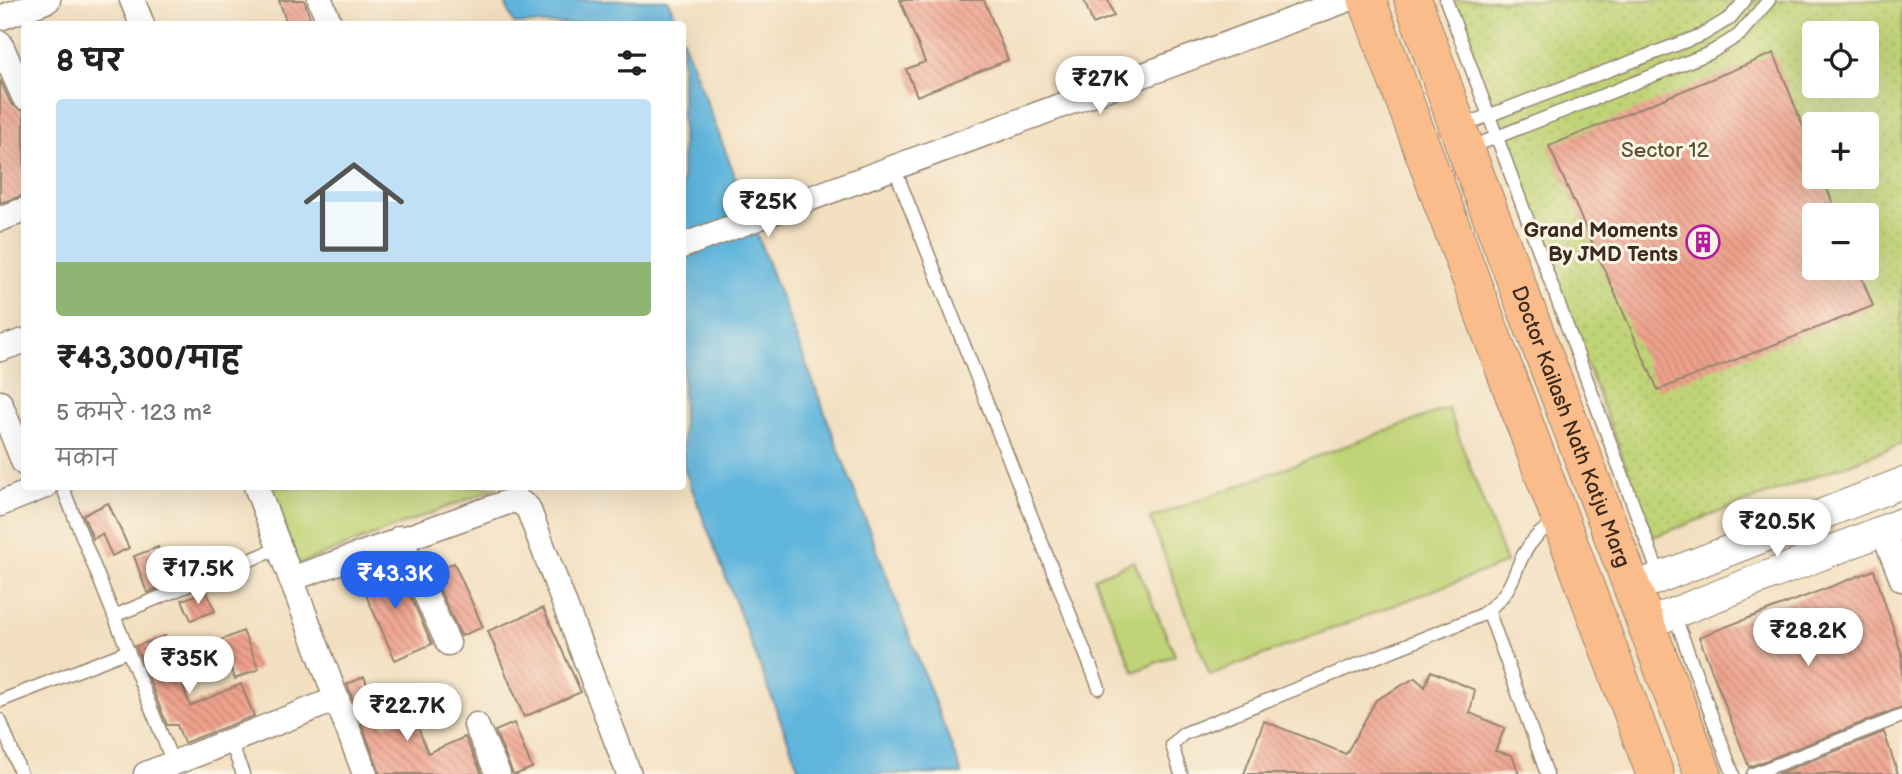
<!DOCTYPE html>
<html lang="hi">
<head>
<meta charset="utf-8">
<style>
	body { margin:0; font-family:"Balsamiq Sans","Playpen Sans Deva",sans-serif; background:#f6f6f6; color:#222; height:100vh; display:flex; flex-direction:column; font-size:26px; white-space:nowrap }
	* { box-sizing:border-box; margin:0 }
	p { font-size:23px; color:#767676 }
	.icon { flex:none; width:38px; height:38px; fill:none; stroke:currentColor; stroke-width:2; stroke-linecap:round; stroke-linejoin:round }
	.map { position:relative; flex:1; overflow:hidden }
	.panel { position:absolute; left:21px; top:21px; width:665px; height:469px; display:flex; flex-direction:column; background:#fff; border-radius:7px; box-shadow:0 7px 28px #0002 }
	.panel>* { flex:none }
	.fabs { position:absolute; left:1802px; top:21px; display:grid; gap:14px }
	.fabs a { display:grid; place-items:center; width:77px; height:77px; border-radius:7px; background:#fff; box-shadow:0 7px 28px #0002; font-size:35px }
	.price { position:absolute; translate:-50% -60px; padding:0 16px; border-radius:24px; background:#fff; color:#222; font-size:23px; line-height:46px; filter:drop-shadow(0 2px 4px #0008) }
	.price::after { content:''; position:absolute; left:50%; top:42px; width:21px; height:16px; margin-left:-10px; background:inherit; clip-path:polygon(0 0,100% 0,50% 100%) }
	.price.current { background:#2563eb; color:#fff }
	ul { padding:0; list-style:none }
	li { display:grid; align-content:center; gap:14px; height:371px; padding:0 35px }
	li span { display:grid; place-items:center; height:217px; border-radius:7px; color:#555 }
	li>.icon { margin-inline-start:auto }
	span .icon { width:126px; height:126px; fill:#fffc; stroke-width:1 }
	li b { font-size:30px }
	h2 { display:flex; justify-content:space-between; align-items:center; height:84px; padding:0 35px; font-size:30px }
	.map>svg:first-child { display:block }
</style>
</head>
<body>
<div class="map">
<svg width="1902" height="774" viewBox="0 0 1902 774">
	<defs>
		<pattern id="park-dots" width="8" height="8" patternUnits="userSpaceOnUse" patternTransform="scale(1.75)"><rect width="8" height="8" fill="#c0d376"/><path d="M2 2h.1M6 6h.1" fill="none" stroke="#a6b566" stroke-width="1.8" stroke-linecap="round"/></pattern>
		<pattern id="building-back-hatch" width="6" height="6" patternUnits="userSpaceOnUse" patternTransform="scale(1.75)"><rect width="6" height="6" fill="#efa28d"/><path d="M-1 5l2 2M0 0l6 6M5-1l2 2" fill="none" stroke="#c38473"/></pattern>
	</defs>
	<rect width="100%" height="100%" fill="#fcf5e5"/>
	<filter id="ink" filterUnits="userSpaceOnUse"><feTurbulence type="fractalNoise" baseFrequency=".0143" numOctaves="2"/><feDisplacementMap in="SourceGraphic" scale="14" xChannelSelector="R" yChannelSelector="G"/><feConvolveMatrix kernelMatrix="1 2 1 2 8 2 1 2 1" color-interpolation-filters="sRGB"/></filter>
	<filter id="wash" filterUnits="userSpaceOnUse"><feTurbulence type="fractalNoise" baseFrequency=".00686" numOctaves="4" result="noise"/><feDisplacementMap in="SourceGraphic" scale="28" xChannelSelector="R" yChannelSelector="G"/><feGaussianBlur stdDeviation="1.57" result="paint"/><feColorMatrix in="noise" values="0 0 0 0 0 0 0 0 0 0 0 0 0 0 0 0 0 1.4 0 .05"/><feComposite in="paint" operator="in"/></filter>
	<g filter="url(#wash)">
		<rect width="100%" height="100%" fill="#f2dfc0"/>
		<g fill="#c0d376" stroke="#7e7e4a" stroke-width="2">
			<polygon points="1448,408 1506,563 1210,675 1150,518"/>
			<polygon points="268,487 499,487 299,564"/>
			<polygon points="1134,561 1175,655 1134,672 1094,578"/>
		</g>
		<path fill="url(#park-dots)" stroke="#7e7e4a" stroke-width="2" fill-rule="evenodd" d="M1447,0H1902V444L1653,537ZM1815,33H1867V86H1815ZM1815,124H1867V177H1815ZM1815,215H1867V268H1815Z"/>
		<g fill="#60b5dd" stroke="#4e707e" stroke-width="2">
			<polygon points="504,0 668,0 678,24 514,24"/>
			<polygon points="682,37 962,774 801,774 683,465"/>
		</g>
		<g id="blocks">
			<g fill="url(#building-back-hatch)">
				<polygon points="279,0 304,0 312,24 287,24"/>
				<polygon points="900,0 984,0 1008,60 917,96 906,69 925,62"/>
				<polygon points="1084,0 1108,0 1114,16 1093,24"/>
				<polygon points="1774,53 1815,157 1815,177 1822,177 1838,215 1815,215 1815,268 1858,268 1873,306 1658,390 1549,146"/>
				<polygon points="0,80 11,104 24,112 24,195 0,203"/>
				<polygon points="108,503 129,548 112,556 102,534 93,539 83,515"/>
				<polygon points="158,547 171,583 147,593 134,556"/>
				<polygon points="454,563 483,627 461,636 431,571"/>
				<polygon points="396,564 432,644 395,660 358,577"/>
				<polygon points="1874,570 1902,655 1902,707 1749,767 1699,637"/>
				<polygon points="206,591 215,611 191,620 182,600"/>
				<polygon points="543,608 581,692 524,717 488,631"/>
				<polygon points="243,631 259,669 235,679 219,641"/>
				<polygon points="165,636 190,706 241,684 254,716 184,743 177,725 167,725 136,646"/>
				<polygon points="1431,671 1475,690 1470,713 1505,728 1495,751 1512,755 1519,774 1244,774 1264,721 1346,754 1376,700 1415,678 1425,687"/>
				<polygon points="364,677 384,726 413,715 428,753 465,737 482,774 380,774 347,684"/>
				<polygon points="514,723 532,768 517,774 513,774 495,731"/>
				<polygon points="1884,732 1898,774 1777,774"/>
			</g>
		</g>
	</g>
	<g filter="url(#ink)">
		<use href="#blocks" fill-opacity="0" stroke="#96846f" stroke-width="2"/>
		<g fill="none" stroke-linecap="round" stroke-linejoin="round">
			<defs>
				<g id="service">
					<polyline points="1446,0 1660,577"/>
					<polyline points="1461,126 1702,35 1730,18 1745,0"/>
					<polyline points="1469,148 1710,53 1739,35 1769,0"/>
					<polyline points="894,167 1099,688"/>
					<polyline points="62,486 173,763"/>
					<polyline points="1488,610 1547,774"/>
					<polyline points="1674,614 1733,774"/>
					<polyline points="114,616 279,548"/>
					<polyline points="0,701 128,651"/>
					<polyline points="0,720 21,774"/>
					<polyline points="230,741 243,774"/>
					<path d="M1181,774L1172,745L1183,734L1479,616C1522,589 1509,566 1536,537C1542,530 1551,525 1559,520"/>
					<polyline points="1753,774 1902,716"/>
				</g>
				<g id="minor">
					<polyline points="132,0 142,24"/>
					<polyline points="320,0 330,24"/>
					<polyline points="0,18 48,0"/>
					<polyline points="0,43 24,97"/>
					<polyline points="0,219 24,210"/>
					<polyline points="682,246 1346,0"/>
					<polyline points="0,349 24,341"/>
					<polyline points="0,403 24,463"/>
					<polyline points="256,486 365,774"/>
					<polyline points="0,504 45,486"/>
					<polyline points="1883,531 1902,579"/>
					<polyline points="400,538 448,643"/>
					<polyline points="291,579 511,501 517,500 528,508 629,774"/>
					<polyline points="476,725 498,774"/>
					<polyline points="146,774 337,699"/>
				</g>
				<g id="tertiary">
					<polyline points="1633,588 1902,483"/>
					<polyline points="1646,624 1902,523"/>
				</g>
				<g id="primary">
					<polyline points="1367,0 1655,774"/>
					<path id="s1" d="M1413,0L1466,150L1703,774"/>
				</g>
			</defs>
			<use href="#service" stroke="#96846f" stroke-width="15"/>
			<use href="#minor" stroke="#96846f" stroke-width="27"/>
			<use href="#tertiary" stroke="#96846f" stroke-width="32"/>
			<use href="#primary" stroke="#96846f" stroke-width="39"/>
			<use href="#service" stroke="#fff" stroke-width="12"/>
			<use href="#minor" stroke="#fff" stroke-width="24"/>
			<use href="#tertiary" stroke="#fff" stroke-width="30"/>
			<use href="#primary" stroke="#fabc8b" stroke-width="37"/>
		</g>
	</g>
	<defs>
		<symbol id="building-ring" viewBox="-11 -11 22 22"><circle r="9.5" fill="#fcf5e5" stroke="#b5179e" stroke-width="1.5"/><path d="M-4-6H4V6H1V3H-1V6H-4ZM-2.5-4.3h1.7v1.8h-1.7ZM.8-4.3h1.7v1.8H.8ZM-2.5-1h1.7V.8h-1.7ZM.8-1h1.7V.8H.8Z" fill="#b5179e"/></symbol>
	</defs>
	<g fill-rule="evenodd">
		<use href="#building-ring" x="1684" y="223" width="38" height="38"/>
	</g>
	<g text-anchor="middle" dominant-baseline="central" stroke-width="6" stroke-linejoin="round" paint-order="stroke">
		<g font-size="21" fill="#5c5434" stroke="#fcf5e5">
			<text x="1665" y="150">Sector 12</text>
		</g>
		<g font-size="21" font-weight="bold" fill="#3b2a1e" stroke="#fcf5e5" text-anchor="end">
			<text x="1678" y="230">Grand Moments<tspan x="1678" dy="24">By JMD Tents</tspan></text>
		</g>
		<g font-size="21" fill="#3b2a1e" stroke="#fcf5e5">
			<text stroke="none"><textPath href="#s1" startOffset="455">Doctor Kailash Nath Katju Marg</textPath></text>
		</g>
	</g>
</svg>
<div class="fabs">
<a><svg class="icon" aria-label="locate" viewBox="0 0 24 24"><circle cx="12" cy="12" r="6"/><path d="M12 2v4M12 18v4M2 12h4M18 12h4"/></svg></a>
<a>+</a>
<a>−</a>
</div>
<b class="price" style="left:1100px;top:116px">₹27K</b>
<b class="price" style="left:768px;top:239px">₹25K</b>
<b class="price" style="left:1777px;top:559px">₹20.5K</b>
<b class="price" style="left:198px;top:606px">₹17.5K</b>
<b class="price current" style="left:395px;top:611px">₹43.3K</b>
<b class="price" style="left:1808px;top:668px">₹28.2K</b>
<b class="price" style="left:189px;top:696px">₹35K</b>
<b class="price" style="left:407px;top:743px">₹22.7K</b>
<section class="panel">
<h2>8 घर<svg class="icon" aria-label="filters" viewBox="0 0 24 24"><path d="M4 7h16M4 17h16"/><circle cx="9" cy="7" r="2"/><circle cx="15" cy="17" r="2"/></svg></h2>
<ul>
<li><span style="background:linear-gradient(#bfe0f5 75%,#8fb573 0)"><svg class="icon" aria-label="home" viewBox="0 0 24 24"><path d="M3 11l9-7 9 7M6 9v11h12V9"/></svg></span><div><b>₹43,300/माह</b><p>5 कमरे · 123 m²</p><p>मकान</p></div></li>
</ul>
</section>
</div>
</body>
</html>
